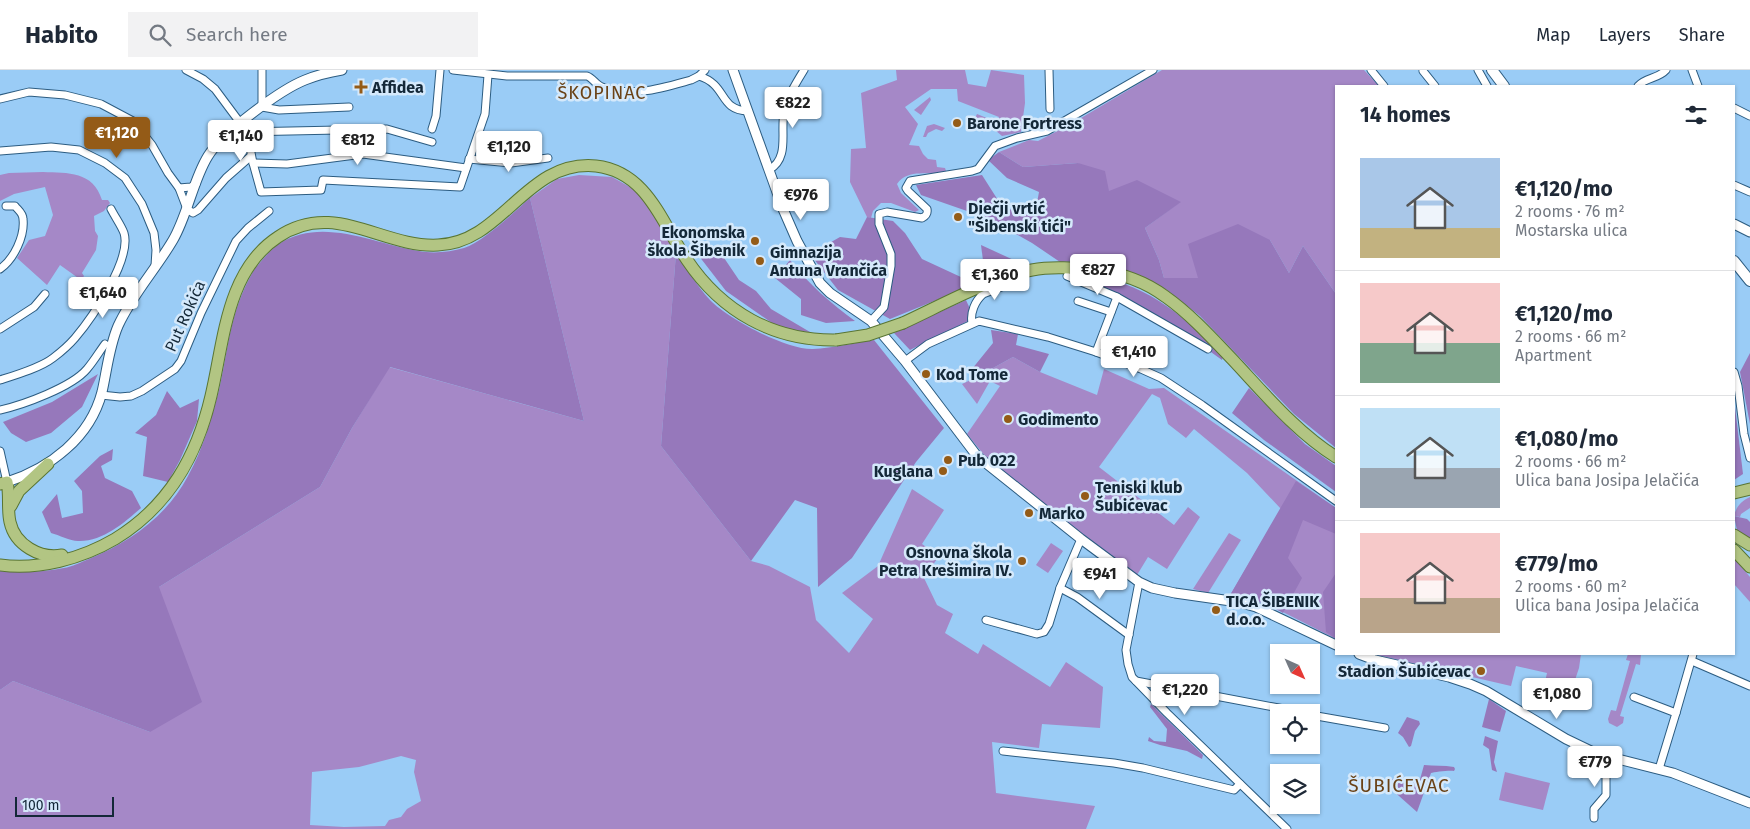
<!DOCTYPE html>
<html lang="en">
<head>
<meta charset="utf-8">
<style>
	body { margin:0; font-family:"Fira Sans",sans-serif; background:#f2f2f3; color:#1f2937; height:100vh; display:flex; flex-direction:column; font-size:19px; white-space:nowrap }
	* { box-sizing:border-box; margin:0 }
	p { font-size:16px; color:#747a83 }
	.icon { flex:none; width:28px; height:28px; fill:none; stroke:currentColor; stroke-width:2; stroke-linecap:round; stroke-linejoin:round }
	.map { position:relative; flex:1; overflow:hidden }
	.sheet { position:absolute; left:1335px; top:15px; width:400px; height:570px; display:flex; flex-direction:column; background:#fff; border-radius:0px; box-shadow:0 1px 4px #0004 }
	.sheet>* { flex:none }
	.needle { width:32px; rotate:135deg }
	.fabs { position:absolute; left:1270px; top:574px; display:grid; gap:10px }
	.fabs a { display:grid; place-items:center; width:50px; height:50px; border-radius:0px; background:#fff; box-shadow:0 1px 4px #0004; font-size:25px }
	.scale { position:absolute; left:15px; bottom:12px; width:99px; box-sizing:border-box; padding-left:5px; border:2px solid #142838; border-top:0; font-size:14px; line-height:18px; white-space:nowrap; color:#142838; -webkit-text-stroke:4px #d5e9fb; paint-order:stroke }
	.price { position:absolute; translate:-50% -42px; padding:0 11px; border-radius:5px; background:#fff; color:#222; font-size:16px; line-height:32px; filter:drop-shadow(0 1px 2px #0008) }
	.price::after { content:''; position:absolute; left:50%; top:30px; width:15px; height:11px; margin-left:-8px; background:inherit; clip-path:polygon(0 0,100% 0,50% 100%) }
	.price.current { background:#945b17; color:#fff }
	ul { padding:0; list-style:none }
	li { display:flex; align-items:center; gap:15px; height:125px; padding:0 25px }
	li+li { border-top:1px solid #e0e1e3 }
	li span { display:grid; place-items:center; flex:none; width:140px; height:100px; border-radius:0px; color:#555 }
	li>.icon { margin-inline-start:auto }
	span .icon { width:60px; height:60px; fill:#fffc; stroke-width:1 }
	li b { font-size:21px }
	h2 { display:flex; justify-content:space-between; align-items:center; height:60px; padding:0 25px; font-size:21px }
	header { display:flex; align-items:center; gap:30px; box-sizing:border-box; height:70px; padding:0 25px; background:#fff; border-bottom:1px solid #e0e1e3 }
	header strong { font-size:24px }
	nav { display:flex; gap:28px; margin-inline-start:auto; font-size:18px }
	.search { width:350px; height:45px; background:#f2f2f3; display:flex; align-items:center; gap:12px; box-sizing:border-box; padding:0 18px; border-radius:0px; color:#747a83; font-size:19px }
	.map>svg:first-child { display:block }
</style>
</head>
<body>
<header>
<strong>Habito</strong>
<div class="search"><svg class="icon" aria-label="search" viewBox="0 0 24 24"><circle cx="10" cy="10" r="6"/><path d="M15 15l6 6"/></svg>Search here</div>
<nav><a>Map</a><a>Layers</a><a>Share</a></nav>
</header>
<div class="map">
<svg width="1750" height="759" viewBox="0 0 1750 759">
	<rect width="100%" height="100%" fill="#9accf6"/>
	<g fill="#a588c7" fill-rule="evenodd">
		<path d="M896,0H965L968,14L986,17L991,0L1024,5L1025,33L1021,62L1002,66L995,60L999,47L958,31L957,19H931L905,37L918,54L909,75L919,76L923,84L928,89L936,90L937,97L945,98L946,101C929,107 909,97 897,114L901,123L919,140L915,142L891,133H881L873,141L871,148L867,147L850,112L851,79L866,78L861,23L897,10Z"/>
		<polygon points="1162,0 1364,0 1379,16 1336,16 1336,224 1303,176 1289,203 1270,170 1199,208 1164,208 1159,190 1145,158 1180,132 1109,121 1078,93 1023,97 999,82 1029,70 1038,71 1071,54"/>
		<polygon points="930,27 931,30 921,45 914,40"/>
		<polygon points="977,44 994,51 991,58 974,50"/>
		<polygon points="934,54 945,58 942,61 936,59 928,63 926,67 923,67 927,56"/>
		<path d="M43,102C68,103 93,101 102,130H108L110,133L104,141L94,146L95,161L98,166L96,180L82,203L84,206L81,210L60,195L47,215L17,188L29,170L45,166L53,145L45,117L14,124L0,131V105L9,103Z"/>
		<path d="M579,105L612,107L637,121L652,142L676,183L661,376L751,491L769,496L810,517L816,550L849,583L873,549L842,523L878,496L912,419L944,440L922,474L939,486L924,508L937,535L953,544L945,563L978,584L983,574L1050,617L1066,592L1103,617L1100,658L1042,654L1039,678L992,672L996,723L1095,736L1086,759H0V620L13,611L150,662L159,517L320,417L352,358L389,297L584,351L530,128L557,109ZM401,686L416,690L414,702L421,731L407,739L401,747L389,750L385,756L344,757L310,755L312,702L359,697Z"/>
		<polygon points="1013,287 1040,302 1097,325 1104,299 1149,319 1164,318 1336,438 1336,569 1265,533 1229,527 1281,439 1247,403 1194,359 1186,368 1168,354 1160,328 1152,324 1099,397 1174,455 1188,437 1200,447 1167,499 1148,487 1137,505 1085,467 989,391 967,364 1000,316 990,311 977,334 962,314 975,308"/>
		<path d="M1750,427V438L1741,444L1740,447L1734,446C1736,437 1741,431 1750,427Z"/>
		<polygon points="1229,463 1241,470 1208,523 1193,519"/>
		<polygon points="1051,473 1063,481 1048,503 1036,495"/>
		<polygon points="1734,488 1750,507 1750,532 1734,514"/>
		<polygon points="1373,584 1581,584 1579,598 1571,622 1545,612 1547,603 1516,596 1511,616"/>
		<polygon points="1628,584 1641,584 1640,595 1636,594 1620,646 1624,647 1623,653 1617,657 1609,653 1608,649 1611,640 1616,641 1630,591 1626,590"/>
		<polygon points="1505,702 1550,713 1543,740 1499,730"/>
	</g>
	<g fill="#9678bb">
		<polygon points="999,82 1023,97 1078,93 1105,101 1109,121 1137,110 1181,132 1145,158 1159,190 1164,208 1198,208 1188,174 1238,154 1270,170 1289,203 1303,176 1336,224 1336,378 1294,344 1200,246 1167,220 1142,207 1115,197 1086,191 1060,192 1032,173 987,148 921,125 916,115 982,105 1003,138 1035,144 1039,122 1007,108 988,90"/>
		<path d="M530,128L584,351L390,297L352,358L320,417L159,517L202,632L150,662L13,611L0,620V501C21,503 44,502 64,498C72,497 81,492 89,489C130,472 167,446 188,406C203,379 211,350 219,320C228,281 229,249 248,211C251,206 253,200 258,195C264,188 271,179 279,174C322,146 374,174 419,181C433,184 450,182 464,178C484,171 513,143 530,128Z"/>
		<polygon points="867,147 893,151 905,163 922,189 976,214 890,249 838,220 810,184 840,167 856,169"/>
		<polygon points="981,175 1029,197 993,208 984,198"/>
		<polygon points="716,176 739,210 756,221 771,239 810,262 782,260 726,221 692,177"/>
		<path d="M676,183C687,199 697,216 710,230C728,249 787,280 813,279C833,278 854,273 874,270L944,358L916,392L852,488L818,517L817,438L795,430L751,491L661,376Z"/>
		<path d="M790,190C808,214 832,234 855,251L826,253L801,245V229L775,208Z"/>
		<path d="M1080,203C1144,212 1180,241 1223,287L1222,290C1177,257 1129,229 1078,207Z"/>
		<polygon points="966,230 974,248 910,280 894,263"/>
		<polygon points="991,260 1018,264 1016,275 1049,284 1040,302 1013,287 975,308 972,299 993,273"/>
		<polygon points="1750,283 1750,354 1740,302"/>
		<polygon points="98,304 82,337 51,363 26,372 11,363 3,352 52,332"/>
		<polygon points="1249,318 1305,374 1336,396 1336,422 1264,370 1232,343"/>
		<polygon points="167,321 180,338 199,329 197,351 180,390 168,412 143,406 147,367 135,363 156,345"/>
		<polygon points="1734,329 1743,404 1734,410"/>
		<path d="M113,379L112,390L101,396L105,408L132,421L141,438C124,453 102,472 78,471C70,471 59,465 51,463L42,442L57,424L62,448L83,443L82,421L74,411L100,386Z"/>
		<polygon points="1296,411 1336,438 1336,464 1303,450 1288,488 1302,508 1283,543 1265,533 1229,527"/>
		<polygon points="1734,446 1747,449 1750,452 1750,469 1737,460"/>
		<polygon points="1336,503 1336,569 1326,562 1323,522"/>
		<polygon points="1489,629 1506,641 1500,662 1482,657"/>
		<polygon points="1151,634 1203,685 1202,689 1187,681 1160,675 1148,671 1149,667 1154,671 1166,672 1167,659 1150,637"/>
		<polygon points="1407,647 1419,651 1420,654 1415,661 1411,676 1409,677 1403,667 1398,663"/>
		<polygon points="1485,666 1498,671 1494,692 1497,702 1492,700 1489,679 1483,675"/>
		<path d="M1424,695C1434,696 1444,695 1454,697L1455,699L1454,701C1450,700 1434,702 1431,703L1417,742L1390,718L1389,711L1399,706L1405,711L1419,713Z"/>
	</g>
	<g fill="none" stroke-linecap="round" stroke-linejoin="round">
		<defs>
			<g id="minor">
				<polyline points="186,0 203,9 215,19 247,62 253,93 261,122 321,120 323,110 460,117 485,44 488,5"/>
				<polyline points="262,0 262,37 279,40 349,37"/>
				<path d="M453,0L507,6H587C593,8 596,15 602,17C632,28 662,18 691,10L699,6L705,0"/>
				<polyline points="1049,0 1050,39"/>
				<polyline points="1371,0 1384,16"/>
				<polyline points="1478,0 1487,16"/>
				<polyline points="1692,0 1698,16"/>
				<polyline points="1423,1 1435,16"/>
				<path d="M699,6C728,15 718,40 748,41"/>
				<path d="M1638,16C1646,7 1658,9 1666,0"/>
				<polyline points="0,29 29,22 65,25 101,34 133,51 152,75 168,103 179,118 191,117 196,114"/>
				<polyline points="1734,38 1750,46"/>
				<polyline points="432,59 436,46 440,0"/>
				<polyline points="247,62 387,59 432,72"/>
				<polyline points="0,81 51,77 79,80 105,93 125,108 142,134 154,163 156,180 155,196"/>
				<polyline points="469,89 511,93 548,88"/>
				<polyline points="253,93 287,94 363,84 466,98"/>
				<path d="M769,100C790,88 780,62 784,43C787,27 796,13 804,0"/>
				<polyline points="1734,115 1750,122"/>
				<polyline points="179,118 187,139 193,143 198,140 226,108 251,86"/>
				<path d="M0,199C14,189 25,166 23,149C23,143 18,140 15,136H6"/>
				<polyline points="1067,206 1117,227 1208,279"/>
				<polyline points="1078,231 1111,242"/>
				<path d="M871,251L884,237L891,196V184L879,154V144L887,142L922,148C926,146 928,144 927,139L908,121L906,118L910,111L972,101L978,99L995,76L1017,68L1047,61L1153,0"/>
				<path d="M972,253C970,243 975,231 983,224L1014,212"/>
				<polyline points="0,259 34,237 45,224"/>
				<polyline points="1096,282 1117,227"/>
				<polyline points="905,291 928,274 979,251 1048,267 1096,282 1141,299 1161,308 1202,335 1336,431"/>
				<polyline points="1734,302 1738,316 1744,364 1750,388"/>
				<path d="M0,310C16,305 40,298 53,288C61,282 69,275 75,268C92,248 132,189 124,163C121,155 115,147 111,139"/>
				<polyline points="101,325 120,327 131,326 142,321 175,299 181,291 201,243 236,171 248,158 269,141"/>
				<path d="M0,340C23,335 72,317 87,299C94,291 99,282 105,274"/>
				<polyline points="0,381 7,412"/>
				<polyline points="1139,512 1126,580 1128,594 1132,607 1167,643 1287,759"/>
				<polyline points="1060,518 1077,527 1129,565"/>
				<polyline points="986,550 1037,564 1044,562 1049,554 1060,518 1081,469"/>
				<polyline points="1692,591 1750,616"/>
				<polyline points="1136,611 1300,642"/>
				<polyline points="1634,627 1676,643 1659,699"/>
				<polyline points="1676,643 1693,584"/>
				<polyline points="1311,645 1385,658"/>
				<polyline points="1003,681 1114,693 1143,698 1234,720 1240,714"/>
				<polyline points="1594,748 1594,739 1606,725 1606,708 1610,687"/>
			</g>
			<g id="tertiary">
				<polyline points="733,0 783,139 797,171 820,213 830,223 871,251 905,291 977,386 1081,469 1139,512 1152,518 1175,523 1238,532 1256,537 1336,575"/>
				<polyline points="1734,154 1750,162"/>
				<path d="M7,412C50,398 90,368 102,322C107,300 109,277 118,256C132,225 156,199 173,170C188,144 193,110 208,86C222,63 280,20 305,10C317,5 330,2 342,0"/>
				<polyline points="1359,584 1375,590 1449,607 1470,614 1486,621 1566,669 1591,681 1610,687 1673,703 1750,733"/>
			</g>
			<g id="secondary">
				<polyline points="1492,0 1504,16"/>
				<polyline points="1734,191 1750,211"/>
			</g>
			<g id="primary">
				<path d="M903,253C942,235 990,208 1032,200C1052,196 1075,198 1096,200C1120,203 1146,212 1166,227C1190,244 1211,267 1232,289C1264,323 1296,362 1336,387"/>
				<path d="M0,414L7,412C10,425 7,439 10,452C15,475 40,489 62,485"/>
				<polyline points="1734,423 1750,419"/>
				<polyline points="11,436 19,421 48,394"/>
				<polyline points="1734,465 1750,475"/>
				<polyline points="1734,480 1750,497"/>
				<path d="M0,495C39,500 81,489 115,469C169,436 197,386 211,326C224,272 226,201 278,167C334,129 382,178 438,175C503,173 526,89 596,96C648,102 662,154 687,190C722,242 774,271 836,270"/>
			</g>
		</defs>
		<use href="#minor" stroke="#2c5c81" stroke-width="9"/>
		<use href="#tertiary" stroke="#2c5c81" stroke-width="11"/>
		<use href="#secondary" stroke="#2c5c81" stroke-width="12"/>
		<use href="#primary" stroke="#597533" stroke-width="13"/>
		<use href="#minor" stroke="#fff" stroke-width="7"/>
		<use href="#tertiary" stroke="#fff" stroke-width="9"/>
		<use href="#secondary" stroke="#fff" stroke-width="10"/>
		<use href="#primary" stroke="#b2c583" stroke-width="11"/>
		<defs>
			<polyline id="primary-bridge" points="836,270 868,265 903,253"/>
		</defs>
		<use href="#primary-bridge" stroke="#597533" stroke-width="13" stroke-linecap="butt"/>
		<use href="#primary-bridge" stroke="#b2c583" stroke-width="11"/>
	</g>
	<g fill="#945b17" stroke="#d5e9fb" stroke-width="2">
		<path d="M358.5 9.5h5v5h5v5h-5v5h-5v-5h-5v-5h5z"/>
		<circle cx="957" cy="53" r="5"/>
		<circle cx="958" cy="147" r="5"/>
		<circle cx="755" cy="171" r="5"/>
		<circle cx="760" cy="191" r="5"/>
		<circle cx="926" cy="304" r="5"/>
		<circle cx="1008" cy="349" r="5"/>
		<circle cx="948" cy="390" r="5"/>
		<circle cx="943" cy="401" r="5"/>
		<circle cx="1085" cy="426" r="5"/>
		<circle cx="1029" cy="443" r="5"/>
		<circle cx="1022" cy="491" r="5"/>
		<circle cx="1216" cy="540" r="5"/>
		<circle cx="1481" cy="601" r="5"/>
	</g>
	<g text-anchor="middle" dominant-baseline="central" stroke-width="5" stroke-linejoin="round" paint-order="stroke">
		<g font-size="16" font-weight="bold" fill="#142838" stroke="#d5e9fb" text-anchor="start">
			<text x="372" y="17">Affidea</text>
			<text x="967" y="53">Barone Fortress</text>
			<text x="968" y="138">Dječji vrtić<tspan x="968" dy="18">"Šibenski tići"</tspan></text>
			<text x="745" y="162" text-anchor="end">Ekonomska<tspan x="745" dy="18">škola Šibenik</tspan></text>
			<text x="770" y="182">Gimnazija<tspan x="770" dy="18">Antuna Vrančića</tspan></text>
			<text x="936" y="304">Kod Tome</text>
			<text x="1018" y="349">Godimento</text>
			<text x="958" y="390">Pub 022</text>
			<text x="933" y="401" text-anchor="end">Kuglana</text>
			<text x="1095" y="417">Teniski klub<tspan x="1095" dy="18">Šubićevac</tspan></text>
			<text x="1039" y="443">Marko</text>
			<text x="1012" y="482" text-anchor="end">Osnovna škola<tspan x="1012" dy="18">Petra Krešimira IV.</tspan></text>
			<text x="1226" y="531">TICA ŠIBENIK<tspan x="1226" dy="18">d.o.o.</tspan></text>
			<text x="1471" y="601" text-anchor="end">Stadion Šubićevac</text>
		</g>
		<g font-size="16" fill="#142838" stroke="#d5e9fb">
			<text transform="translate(185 246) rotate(-66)">Put Rokića</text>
		</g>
		<g font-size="18" letter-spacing="1" fill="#6a4216" stroke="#d5e9fb">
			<text x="602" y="23">ŠKOPINAC</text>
		</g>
		<g font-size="19" letter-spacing="1" fill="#6a4216" stroke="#d5e9fb">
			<text x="1399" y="715">ŠUBIĆEVAC</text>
		</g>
	</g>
</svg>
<div class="fabs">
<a><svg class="needle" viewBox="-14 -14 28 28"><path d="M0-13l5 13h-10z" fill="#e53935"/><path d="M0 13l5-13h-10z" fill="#747a83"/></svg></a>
<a><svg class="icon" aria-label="locate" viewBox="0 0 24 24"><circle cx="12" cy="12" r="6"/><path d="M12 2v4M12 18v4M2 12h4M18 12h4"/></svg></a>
<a><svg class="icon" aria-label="layers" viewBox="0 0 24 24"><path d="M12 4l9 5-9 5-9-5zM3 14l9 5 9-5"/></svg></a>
</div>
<div class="scale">100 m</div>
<b class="price" style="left:793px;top:59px">€822</b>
<b class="price current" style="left:117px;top:89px">€1,120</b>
<b class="price" style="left:241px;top:92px">€1,140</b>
<b class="price" style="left:358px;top:96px">€812</b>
<b class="price" style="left:509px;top:103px">€1,120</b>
<b class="price" style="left:801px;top:151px">€976</b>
<b class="price" style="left:1098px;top:226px">€827</b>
<b class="price" style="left:995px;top:231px">€1,360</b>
<b class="price" style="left:103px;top:249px">€1,640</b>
<b class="price" style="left:1134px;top:308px">€1,410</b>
<b class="price" style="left:1100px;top:530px">€941</b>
<b class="price" style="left:1185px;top:646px">€1,220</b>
<b class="price" style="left:1557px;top:650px">€1,080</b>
<b class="price" style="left:1595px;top:718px">€779</b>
<section class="sheet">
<h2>14 homes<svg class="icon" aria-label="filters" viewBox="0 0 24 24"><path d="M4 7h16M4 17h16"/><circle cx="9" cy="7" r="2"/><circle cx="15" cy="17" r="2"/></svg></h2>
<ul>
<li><span style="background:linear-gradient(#a9c7e8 70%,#c2b280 0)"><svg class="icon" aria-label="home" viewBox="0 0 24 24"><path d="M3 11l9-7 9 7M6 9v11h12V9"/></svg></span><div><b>€1,120/mo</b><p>2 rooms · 76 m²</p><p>Mostarska ulica</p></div></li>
<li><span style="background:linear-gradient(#f6c9c9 60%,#7fa58c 0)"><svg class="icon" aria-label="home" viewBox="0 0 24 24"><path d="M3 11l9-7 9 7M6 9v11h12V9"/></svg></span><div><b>€1,120/mo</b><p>2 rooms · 66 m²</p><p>Apartment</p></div></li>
<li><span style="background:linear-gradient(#bfe0f5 60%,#9aa5b1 0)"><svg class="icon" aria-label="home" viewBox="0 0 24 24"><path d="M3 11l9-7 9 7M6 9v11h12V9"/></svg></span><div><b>€1,080/mo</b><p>2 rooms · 66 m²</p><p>Ulica bana Josipa Jelačića</p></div></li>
<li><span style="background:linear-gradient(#f6c9c9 65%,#b9a48a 0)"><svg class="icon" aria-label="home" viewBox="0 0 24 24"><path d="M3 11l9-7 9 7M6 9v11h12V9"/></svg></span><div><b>€779/mo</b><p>2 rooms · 60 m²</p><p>Ulica bana Josipa Jelačića</p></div></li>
</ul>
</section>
</div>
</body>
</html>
